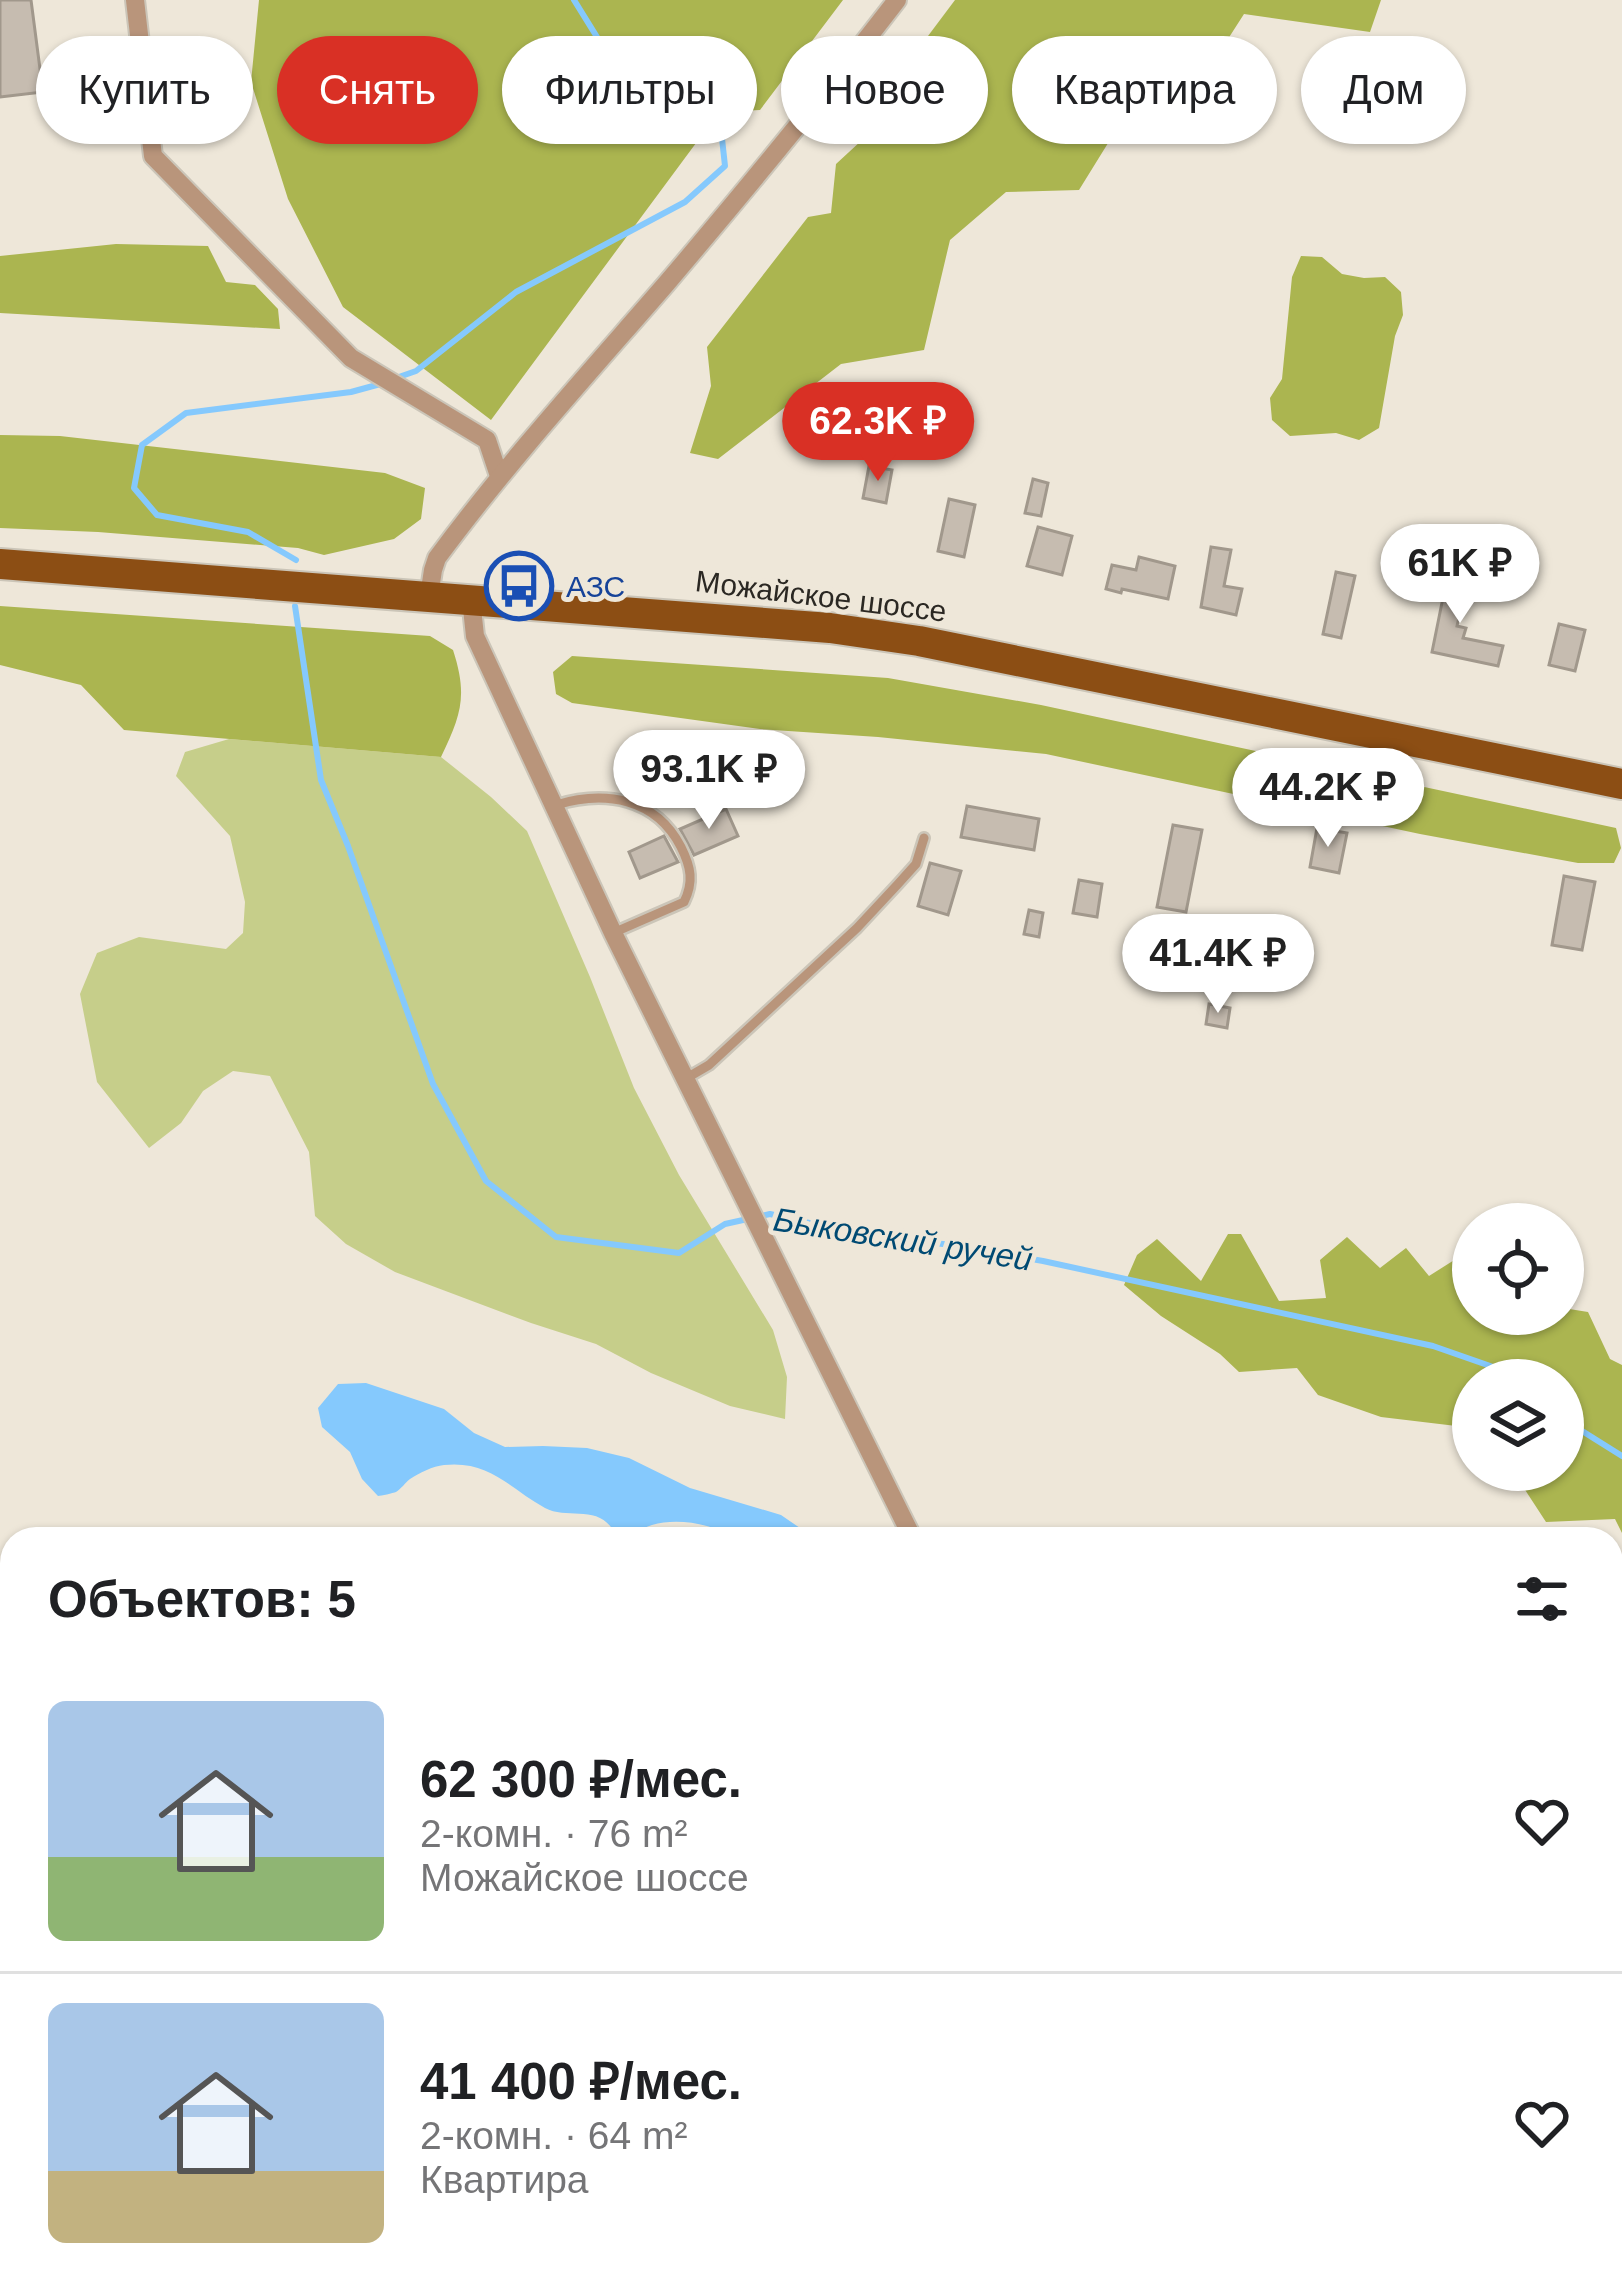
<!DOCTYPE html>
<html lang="ru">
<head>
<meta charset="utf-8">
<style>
	body { margin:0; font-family:Helvetica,sans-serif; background:#f6f6f6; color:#202124; height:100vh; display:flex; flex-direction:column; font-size:45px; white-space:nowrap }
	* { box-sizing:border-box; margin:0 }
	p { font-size:39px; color:#757577 }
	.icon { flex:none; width:66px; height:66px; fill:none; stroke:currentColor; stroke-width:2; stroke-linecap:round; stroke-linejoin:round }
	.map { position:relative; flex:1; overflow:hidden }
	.side { position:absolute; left:0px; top:1527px; width:1623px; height:768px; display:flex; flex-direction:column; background:#fff; border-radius:36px 36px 0 0; box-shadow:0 3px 9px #0004 }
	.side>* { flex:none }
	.banner { position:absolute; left:36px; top:36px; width:1551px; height:108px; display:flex; gap:24px }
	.fabs { position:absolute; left:1452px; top:1203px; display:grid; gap:24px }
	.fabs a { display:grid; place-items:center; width:132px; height:132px; border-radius:50%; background:#fff; box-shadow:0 3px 9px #0004; font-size:60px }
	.price { position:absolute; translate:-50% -102px; padding:0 27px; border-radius:42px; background:#fff; color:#222; font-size:39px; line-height:78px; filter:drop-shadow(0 3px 6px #0008) }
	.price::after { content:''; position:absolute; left:50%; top:72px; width:36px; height:27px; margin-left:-18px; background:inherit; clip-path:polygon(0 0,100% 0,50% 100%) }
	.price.active { background:#d93025; color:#fff }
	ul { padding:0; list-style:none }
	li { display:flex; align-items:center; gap:36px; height:300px; padding:0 48px }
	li+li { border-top:3px solid #e0e0e0 }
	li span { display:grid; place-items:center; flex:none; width:336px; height:240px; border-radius:18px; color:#555 }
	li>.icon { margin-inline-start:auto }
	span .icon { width:144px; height:144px; fill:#fffc; stroke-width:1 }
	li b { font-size:51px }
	h2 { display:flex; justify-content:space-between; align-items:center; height:144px; padding:0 48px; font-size:51px }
	.pill { padding:0 42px; border-radius:54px; background:#fff; box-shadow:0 3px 9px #0004; font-size:42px; line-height:108px }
	.pill.active { background:#d93025; color:#fff }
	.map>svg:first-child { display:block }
</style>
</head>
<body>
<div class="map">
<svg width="1622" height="2295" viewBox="0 0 1622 2295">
	<rect width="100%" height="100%" fill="#eee7d9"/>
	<polygon fill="#c6ce8a" points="229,739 441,757 491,797 527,831 590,977 634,1088 679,1175 773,1330 787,1377 785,1419 730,1406 651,1373 596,1344 531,1323 395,1272 346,1244 315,1216 309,1152 270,1076 233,1071 203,1091 181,1123 149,1148 97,1082 80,994 97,953 139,937 226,949 243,933 245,902 230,836 176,776 185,752"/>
	<g fill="#abb550">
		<polygon points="259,0 843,0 760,110 719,112 491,420 343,307 288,199 251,82"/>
		<polygon points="955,0 1381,0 1370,32 1244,14 1174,123 1118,127 1079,190 1006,192 950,240 924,350 841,364 718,459 690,453 711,386 707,347 808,217 831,213 836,164 900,105 907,64"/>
		<polygon points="116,244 208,246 226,282 255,285 278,309 280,329 0,313 0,256"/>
		<polygon points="1301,256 1322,257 1342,274 1364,278 1385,277 1401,292 1403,315 1395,336 1379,428 1359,440 1336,433 1290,436 1272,420 1270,398 1282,379 1292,277"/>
		<polygon points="0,435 60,436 385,473 425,488 421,519 394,539 324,555 298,548 98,532 0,528"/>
		<path d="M0,606L430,636L453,650C468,696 461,715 441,757L124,730L81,685L0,665Z"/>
		<polygon points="572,656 888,678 1041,705 1616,828 1621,848 1614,863 1578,863 1420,834 1046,754 878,737 760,729 572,703 556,694 553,672"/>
		<polygon points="1228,1234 1241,1234 1279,1301 1326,1298 1320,1260 1347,1237 1380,1268 1406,1248 1429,1276 1459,1257 1473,1262 1473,1314 1563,1314 1563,1308 1588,1312 1610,1359 1622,1365 1622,1533 1615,1519 1546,1522 1512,1470 1563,1470 1563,1380 1473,1380 1473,1428 1381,1417 1318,1395 1297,1368 1239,1372 1220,1354 1161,1316 1124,1285 1137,1255 1157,1239 1201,1281"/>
		<polygon points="1622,1606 1622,1683 1611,1683 1611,1608"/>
	</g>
	<path fill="#85c9fd" d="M366,1383L444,1409L474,1433L505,1447L543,1446L587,1448L629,1458L690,1488L781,1515L816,1539H735C714,1524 678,1517 652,1525C638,1529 632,1539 617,1539C604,1501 569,1521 545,1508C510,1489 490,1460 444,1465C433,1466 419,1473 410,1479C405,1483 401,1489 396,1492C393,1493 381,1496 378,1496L362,1479L350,1452L322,1427L318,1408L338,1384Z"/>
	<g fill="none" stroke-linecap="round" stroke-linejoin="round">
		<g stroke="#85c9fd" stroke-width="6">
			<polyline points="396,378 416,371 516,292 685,202 725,166 719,111 610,58 574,0"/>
			<polyline points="296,560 248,532 157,515 134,488 142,445 186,413 351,392 384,383"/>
			<polyline points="295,606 321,780 348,846 433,1084 486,1181 556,1237 679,1253 725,1224 770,1214 853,1233 951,1245 1043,1261 1433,1346 1496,1368 1512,1380"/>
			<polyline points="1563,1419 1622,1456"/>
			<polyline points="1611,2074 1622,2075"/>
			<polyline points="0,2271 12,2272"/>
			<polyline points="494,2295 495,2283"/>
			<polyline points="885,2295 914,2283"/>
		</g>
	</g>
	<g fill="#c6bcb0" stroke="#a1988c" stroke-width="3">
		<polygon points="0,0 31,0 43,92 0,97"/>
		<polygon points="937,387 953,390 948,411 933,407"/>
		<polygon points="869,466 892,470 886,503 863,498"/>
		<polygon points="1033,479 1048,483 1041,516 1025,513"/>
		<polygon points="949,499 975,505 964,557 938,551"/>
		<polygon points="1038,527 1072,536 1062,575 1027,566"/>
		<polygon points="1211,547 1231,550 1224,586 1242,589 1236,615 1201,607"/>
		<polygon points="1139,557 1175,566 1168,599 1122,589 1121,593 1106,589 1112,565 1136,570"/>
		<polygon points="1449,568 1469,573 1457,626 1466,628 1463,638 1503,646 1498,666 1432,652"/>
		<polygon points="1336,572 1355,576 1341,638 1323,634"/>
		<polygon points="1559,624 1585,630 1575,671 1549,665"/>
		<polygon points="716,755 772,764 770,778 714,770"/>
		<polygon points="967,806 1039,819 1034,850 961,837"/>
		<polygon points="726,809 738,836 694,855 680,829"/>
		<polygon points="1173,825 1202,830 1186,912 1157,907"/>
		<polygon points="1317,828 1347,833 1339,873 1310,867"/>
		<polygon points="664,836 678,862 640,878 629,852"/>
		<polygon points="930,863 961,871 948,915 918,906"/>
		<polygon points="1564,876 1595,882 1582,950 1552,945"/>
		<polygon points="1079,880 1102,884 1097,917 1073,913"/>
		<polygon points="1029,910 1043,913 1039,937 1024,934"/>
		<polygon points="1209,1004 1230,1008 1227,1028 1206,1024"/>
	</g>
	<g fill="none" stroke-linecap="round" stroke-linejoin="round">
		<defs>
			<g id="service">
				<path d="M556,805C605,790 656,798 681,847C691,867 694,882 684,902L613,933"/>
				<polyline points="685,1079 709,1065 857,928 898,884 916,864 924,838"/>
				<polyline points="0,2176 12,2176"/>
			</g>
			<g id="minor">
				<polyline points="135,0 153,156 351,358 487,440 499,476"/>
				<path d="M429,596L433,570L437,558C508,462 588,374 666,284C745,191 823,96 897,0"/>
				<polyline points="471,599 475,636 613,933 913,1539"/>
				<polyline points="0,2035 12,2035"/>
				<polyline points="655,2295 672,2283"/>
			</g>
			<polyline id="primary" points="0,564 830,628 919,641 1622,784"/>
		</defs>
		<use href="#service" stroke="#cbc5b8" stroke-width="14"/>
		<use href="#minor" stroke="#cbc5b8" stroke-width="22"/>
		<use href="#primary" stroke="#cbc5b8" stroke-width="34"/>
		<use href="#service" stroke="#b9957b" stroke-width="9"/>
		<use href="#minor" stroke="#b9957b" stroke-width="18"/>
		<use href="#primary" stroke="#8c4e14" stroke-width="30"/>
	</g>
	<defs>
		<symbol id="bus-ring" viewBox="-11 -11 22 22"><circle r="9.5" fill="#eee7d9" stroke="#1a4fb4" stroke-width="1.5"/><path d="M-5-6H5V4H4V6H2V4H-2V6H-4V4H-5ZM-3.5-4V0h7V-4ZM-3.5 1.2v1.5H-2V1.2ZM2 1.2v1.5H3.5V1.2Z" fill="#1a4fb4"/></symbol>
	</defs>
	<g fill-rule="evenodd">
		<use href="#bus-ring" x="481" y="548" width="76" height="76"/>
	</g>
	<g text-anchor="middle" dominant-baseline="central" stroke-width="10" stroke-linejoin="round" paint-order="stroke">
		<g font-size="30" fill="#164399" stroke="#eee7d9" text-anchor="start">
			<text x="566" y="586">АЗС</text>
		</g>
		<g font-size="30" fill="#2b2823" stroke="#eee7d9">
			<text transform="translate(821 596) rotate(7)">Можайское шоссе</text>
		</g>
		<g font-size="33" font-style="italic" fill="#004a73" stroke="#eee7d9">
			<text transform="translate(903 1239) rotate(9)">Быковский ручей</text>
		</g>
	</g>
</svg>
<div class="fabs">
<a><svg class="icon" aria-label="locate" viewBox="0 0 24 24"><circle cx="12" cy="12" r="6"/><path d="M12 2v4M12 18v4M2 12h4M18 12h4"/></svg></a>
<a><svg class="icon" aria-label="layers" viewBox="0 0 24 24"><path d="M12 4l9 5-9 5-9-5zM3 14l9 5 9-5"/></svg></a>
</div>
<b class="price active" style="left:878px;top:484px">62.3K ₽</b>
<b class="price" style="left:1460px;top:626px">61K ₽</b>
<b class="price" style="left:709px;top:832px">93.1K ₽</b>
<b class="price" style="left:1328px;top:850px">44.2K ₽</b>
<b class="price" style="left:1218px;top:1016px">41.4K ₽</b>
<div class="banner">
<a class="pill">Купить</a>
<a class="pill active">Снять</a>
<a class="pill">Фильтры</a>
<a class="pill">Новое</a>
<a class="pill">Квартира</a>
<a class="pill">Дом</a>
</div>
<section class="side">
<h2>Объектов: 5<svg class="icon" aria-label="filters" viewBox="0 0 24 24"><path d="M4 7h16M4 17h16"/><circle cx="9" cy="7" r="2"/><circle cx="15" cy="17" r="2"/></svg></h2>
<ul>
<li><span style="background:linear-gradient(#a9c7e8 65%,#8fb573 0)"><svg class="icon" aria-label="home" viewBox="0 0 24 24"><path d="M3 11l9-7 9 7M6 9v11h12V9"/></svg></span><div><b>62 300 ₽/мес.</b><p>2-комн. · 76 m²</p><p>Можайское шоссе</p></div><svg class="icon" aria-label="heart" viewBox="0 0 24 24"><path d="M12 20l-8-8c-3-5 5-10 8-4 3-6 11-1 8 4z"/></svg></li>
<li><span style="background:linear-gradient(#a9c7e8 70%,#c2b280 0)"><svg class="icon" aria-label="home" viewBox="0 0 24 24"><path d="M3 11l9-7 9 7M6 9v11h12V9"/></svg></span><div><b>41 400 ₽/мес.</b><p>2-комн. · 64 m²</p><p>Квартира</p></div><svg class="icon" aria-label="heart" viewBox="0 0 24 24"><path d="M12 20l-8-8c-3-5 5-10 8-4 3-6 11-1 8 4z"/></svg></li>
</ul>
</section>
</div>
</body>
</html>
